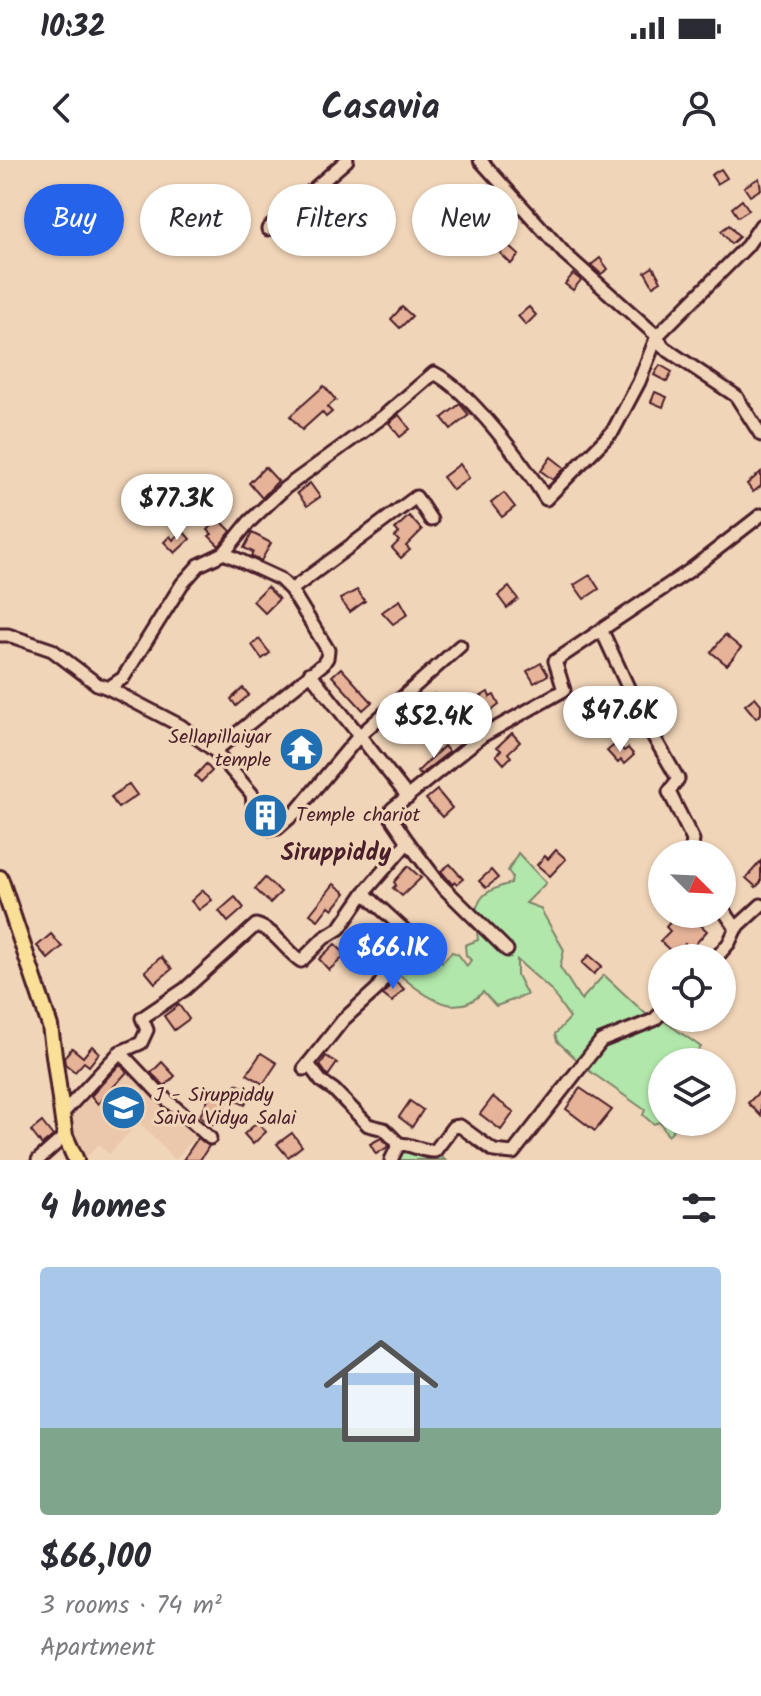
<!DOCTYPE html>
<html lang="en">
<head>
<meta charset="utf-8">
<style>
	body { margin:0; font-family:Kalam,sans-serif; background:#f7f7f7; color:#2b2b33; height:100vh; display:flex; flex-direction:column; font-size:30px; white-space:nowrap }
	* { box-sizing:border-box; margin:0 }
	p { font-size:26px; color:#7c7c81 }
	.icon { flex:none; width:44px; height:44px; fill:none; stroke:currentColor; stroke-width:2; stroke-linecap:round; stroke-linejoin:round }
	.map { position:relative; height:1000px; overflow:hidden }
	.side { display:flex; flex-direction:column; background:#fff; flex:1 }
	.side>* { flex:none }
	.hud { position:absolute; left:24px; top:24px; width:714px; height:72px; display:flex; gap:16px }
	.needle { width:52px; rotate:114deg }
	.fabs { position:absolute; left:648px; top:680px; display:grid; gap:16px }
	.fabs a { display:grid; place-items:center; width:88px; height:88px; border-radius:50%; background:#fff; box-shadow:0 2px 6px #0004; font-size:40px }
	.price { position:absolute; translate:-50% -68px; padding:0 18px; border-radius:28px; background:#fff; color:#222; font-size:26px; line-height:52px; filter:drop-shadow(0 2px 4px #0008) }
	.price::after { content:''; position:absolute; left:50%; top:48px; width:24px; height:18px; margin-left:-12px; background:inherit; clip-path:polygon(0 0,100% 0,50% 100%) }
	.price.selected { background:#2563eb; color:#fff }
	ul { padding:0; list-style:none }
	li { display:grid; align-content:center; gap:16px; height:424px; padding:0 40px }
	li+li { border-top:2px solid #e1e1e2 }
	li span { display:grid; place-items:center; height:248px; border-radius:8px; color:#555 }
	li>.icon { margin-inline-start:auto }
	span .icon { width:144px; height:144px; fill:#fffc; stroke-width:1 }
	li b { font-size:34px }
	h2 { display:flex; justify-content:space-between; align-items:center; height:96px; padding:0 40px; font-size:34px }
	.pill { padding:0 28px; border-radius:36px; background:#fff; box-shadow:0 2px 6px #0004; font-size:28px; line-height:72px }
	.pill.selected { background:#2563eb; color:#fff }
	.status { display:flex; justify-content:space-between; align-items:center; height:56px; padding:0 40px; background:#fff; direction:ltr }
	.status svg { height:22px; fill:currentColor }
	header { display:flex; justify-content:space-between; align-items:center; height:104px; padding:0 40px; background:#fff; font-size:36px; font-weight:600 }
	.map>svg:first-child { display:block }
</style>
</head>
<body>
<div class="status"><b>10:32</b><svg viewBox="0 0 49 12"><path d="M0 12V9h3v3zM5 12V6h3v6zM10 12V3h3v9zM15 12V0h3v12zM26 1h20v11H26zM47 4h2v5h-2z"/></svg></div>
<header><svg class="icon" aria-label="back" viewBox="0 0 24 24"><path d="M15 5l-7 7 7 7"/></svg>Casavia<svg class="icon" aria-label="person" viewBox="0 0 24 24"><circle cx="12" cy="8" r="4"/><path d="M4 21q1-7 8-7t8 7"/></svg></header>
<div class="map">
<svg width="761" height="1000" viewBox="0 0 761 1000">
	<rect width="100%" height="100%" fill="#f1d5b8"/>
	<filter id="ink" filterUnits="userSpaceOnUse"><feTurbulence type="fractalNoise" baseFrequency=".0125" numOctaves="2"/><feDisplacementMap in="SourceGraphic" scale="16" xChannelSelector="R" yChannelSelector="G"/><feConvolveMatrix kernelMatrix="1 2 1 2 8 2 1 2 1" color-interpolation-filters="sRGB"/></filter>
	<g filter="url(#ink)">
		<polygon fill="#ebc8ab" points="120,892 201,971 175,1000 139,962 109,994 99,984 84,1000 75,982 70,962 73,941"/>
		<g fill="#b1e7aa" stroke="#7e836a" stroke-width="2">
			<path d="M518,693L546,723L526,743L540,748L564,790L560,807L581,840L604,815L648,856L661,859L701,887L690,902H662V941L660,945L662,962H675V967L668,976L660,962L653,964L643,955L645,950L588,910L557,881L555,874L570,858L550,829L517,800V815L527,835L496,846L483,832C454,863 419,831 394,810L407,790L414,803L423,804L425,792L432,790L442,802L452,792L458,794L467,806L471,800L466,795L465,785L478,780L477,771L471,766C480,736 480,732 511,723L512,716L508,711Z"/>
			<polygon points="399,984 435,991 445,1000 391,1000"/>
		</g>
		<g fill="#e6b398" stroke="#4a1f2b" stroke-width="2">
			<polygon points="721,9 727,18 717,24 711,15"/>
			<polygon points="759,18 761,29 750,36 744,27"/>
			<polygon points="742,40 749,50 738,57 732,48"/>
			<polygon points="729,65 739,77 731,84 721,71"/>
			<polygon points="508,85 519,95 511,104 500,93"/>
			<polygon points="600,98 608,109 601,114 591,105"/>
			<polygon points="653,107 661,121 653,126 645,112"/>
			<polygon points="573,114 581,120 573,130 565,124"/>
			<polygon points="402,147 412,156 400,168 391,159"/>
			<polygon points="529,147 536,155 526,165 518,156"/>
			<polygon points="660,205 672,212 667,222 654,215"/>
			<polygon points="324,226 336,240 327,247 332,252 326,257 322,252 302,270 290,256"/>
			<polygon points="655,232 667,237 663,247 651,242"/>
			<polygon points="460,244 469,255 451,269 442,258"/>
			<polygon points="399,255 410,269 400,277 389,263"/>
			<polygon points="551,297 565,308 553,320 541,311"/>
			<polygon points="460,304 469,318 453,330 443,317"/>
			<polygon points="265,307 278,321 262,338 249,323"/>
			<polygon points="761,312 761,326 753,332 747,324"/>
			<polygon points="310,323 320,337 307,346 297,333"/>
			<polygon points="504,333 515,347 502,357 491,343"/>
			<polygon points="221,351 226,356 221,361 231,371 219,386 209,376 212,374 208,370 217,360 215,357"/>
			<polygon points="409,356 422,370 406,386 410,390 401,398 392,388 399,381 395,377 399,373 395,369"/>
			<polygon points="182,370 190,379 175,393 164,382 170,376 173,380"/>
			<polygon points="252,373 271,383 261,401 251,396 253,392 244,388"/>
			<polygon points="590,415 599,429 584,439 574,425"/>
			<polygon points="267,427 279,439 265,453 253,441"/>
			<polygon points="509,427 518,439 507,448 498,436"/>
			<polygon points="357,430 365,441 350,452 340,439"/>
			<polygon points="400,440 408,454 393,464 382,452"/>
			<polygon points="725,475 741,488 727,505 711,492"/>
			<polygon points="259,479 270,493 262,499 252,485"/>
			<polygon points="541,503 548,515 534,523 527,511"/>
			<polygon points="341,508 372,542 363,550 332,516"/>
			<polygon points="243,528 249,535 236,546 231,539"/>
			<polygon points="488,532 490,537 494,535 499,545 487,554 478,538"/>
			<polygon points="434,534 447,543 439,555 425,546"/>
			<polygon points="755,537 761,544 761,554 756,558 745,545"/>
			<polygon points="512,573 520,582 508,593 511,597 504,604 496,595 501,590 497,587"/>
			<polygon points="617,583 624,591 628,588 634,595 624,604 621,600 618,603 607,591"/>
			<polygon points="444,586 449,592 420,615 417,612"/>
			<polygon points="206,604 212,611 201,622 195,616"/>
			<polygon points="129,624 137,635 118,648 111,637"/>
			<polygon points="437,630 452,648 442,657 426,639"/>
			<polygon points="556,690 566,699 550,716 537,705 545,696 548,699"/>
			<polygon points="761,701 761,722 756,727 746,718"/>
			<polygon points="450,704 463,719 457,724 455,722 452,724 441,711"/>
			<polygon points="408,706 421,718 402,736 393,728 396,725 394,722"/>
			<polygon points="491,710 498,718 486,728 479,721"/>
			<polygon points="265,718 281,732 270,743 255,729"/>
			<polygon points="334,724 346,733 333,749 329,746 318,760 310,754"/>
			<polygon points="203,730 212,740 199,750 191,741"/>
			<polygon points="235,737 244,748 228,762 219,751"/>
			<polygon points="677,754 689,754 707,771 691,789 685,784 675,795 660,781 670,771 666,767"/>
			<polygon points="51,774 62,787 48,799 37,786"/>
			<polygon points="335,784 346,795 329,810 319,799"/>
			<polygon points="589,795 602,806 594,814 582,803"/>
			<polygon points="161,797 172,809 155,823 145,811"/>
			<polygon points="394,820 404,829 392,842 383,835"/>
			<polygon points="179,845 189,859 174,870 164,856"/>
			<polygon points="92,886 99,893 89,906 84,902 75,912 65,904 64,897 72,888 83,897"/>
			<polygon points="261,893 277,903 263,924 247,914"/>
			<polygon points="326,896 337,903 328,916 320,905"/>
			<polygon points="162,902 175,916 165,926 151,913"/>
			<polygon points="120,904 127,912 98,944 91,936"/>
			<polygon points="236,924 251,931 245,945 230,938"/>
			<polygon points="213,928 229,938 213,964 200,956"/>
			<polygon points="580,928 612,950 595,971 566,949"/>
			<polygon points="761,930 761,956 748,943"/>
			<polygon points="493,937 514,952 501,970 480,954"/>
			<polygon points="410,941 423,950 412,967 399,957"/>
			<polygon points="42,962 53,976 42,985 31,971"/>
			<polygon points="258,962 266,972 253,984 244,974"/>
			<polygon points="292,973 302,986 288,997 277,984"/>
			<polygon points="198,978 209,986 200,1000 183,1000"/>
			<polygon points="381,978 389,986 376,994 370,984"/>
		</g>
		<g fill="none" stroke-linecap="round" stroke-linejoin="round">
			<defs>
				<g id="minor">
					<polyline points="480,0 565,94 657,176 663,187 736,236 761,275"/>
					<polyline points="268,69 347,0"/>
					<polyline points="291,430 416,337 431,360"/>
					<polyline points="602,471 639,551 678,619 669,632 693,680 691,694"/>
					<path d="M0,475H8L52,490L97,524L108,528L123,518L182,424L199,405L224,393L249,362L285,328L384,256L434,213C470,231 524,304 546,339L613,271L639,222L657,176L747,86L761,65"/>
					<polyline points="310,513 408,637"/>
					<polyline points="108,528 181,566 215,591 323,504 327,498 328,490 291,430 280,419 224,393"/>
					<polyline points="215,591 252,634 254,653 262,665 270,669 278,668 295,653 359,576 460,486"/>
					<polyline points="408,682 439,723 507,790"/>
					<polyline points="722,748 736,768"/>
					<polyline points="716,798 729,783 736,768 761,745"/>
					<polyline points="120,892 159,933 210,978"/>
					<polyline points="308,904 321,921 334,930 368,965 384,969 399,984"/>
					<polyline points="304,909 343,860 377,829 411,776 364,733"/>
					<path d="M62,954L120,892L141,883L147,870L142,858L185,829L256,765C275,770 285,790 301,801L324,778L340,768L364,733L408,682L391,657L392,649L482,576L564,530L555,501L689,411L761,355"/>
					<polyline points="38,1000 65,976"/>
					<path d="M391,1000L399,984C412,984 422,992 435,991L453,967L460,966L494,991L513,993L601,881L654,860L662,852"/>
				</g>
				<polyline id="major" points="0,718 50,866 65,976 76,1000"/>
			</defs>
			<use href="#minor" stroke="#4a1f2b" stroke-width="17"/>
			<use href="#major" stroke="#4a1f2b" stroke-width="20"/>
			<use href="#minor" stroke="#f1d5b8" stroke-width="11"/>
			<use href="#major" stroke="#fadf96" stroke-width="14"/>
		</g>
	</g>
	<defs>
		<symbol id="temple-disc" viewBox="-11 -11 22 22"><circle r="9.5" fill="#1f6fb2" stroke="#f1d5b8"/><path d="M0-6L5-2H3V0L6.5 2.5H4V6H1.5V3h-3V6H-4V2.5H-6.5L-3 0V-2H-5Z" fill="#fff"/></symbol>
		<symbol id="building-disc" viewBox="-11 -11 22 22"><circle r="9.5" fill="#1f6fb2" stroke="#f1d5b8"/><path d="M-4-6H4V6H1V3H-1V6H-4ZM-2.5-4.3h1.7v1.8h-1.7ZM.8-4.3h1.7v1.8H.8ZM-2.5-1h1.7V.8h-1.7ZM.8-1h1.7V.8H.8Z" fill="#fff"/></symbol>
		<symbol id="school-disc" viewBox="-11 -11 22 22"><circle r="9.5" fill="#1f6fb2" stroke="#f1d5b8"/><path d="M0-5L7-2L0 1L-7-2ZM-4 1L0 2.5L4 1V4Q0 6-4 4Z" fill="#fff"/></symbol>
	</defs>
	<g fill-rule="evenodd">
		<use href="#temple-disc" x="276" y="564" width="51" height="51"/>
		<use href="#building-disc" x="240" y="630" width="51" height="51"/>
		<use href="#school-disc" x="98" y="922" width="51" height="51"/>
	</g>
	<g text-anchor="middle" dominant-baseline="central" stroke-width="6" stroke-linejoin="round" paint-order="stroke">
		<g font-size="20" fill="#4a1f2b" stroke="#f1d5b8" text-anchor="start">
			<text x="271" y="578" text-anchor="end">Sellapillaiyar<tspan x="271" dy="23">temple</tspan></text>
			<text x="296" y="656">Temple chariot</text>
			<text x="154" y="936">J - Siruppiddy<tspan x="154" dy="23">Saiva Vidya Salai</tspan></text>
		</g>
		<g font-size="24" font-weight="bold" fill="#4a1f2b" stroke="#f1d5b8">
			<text x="336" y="693">Siruppiddy</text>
		</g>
	</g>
</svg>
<div class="fabs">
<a><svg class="needle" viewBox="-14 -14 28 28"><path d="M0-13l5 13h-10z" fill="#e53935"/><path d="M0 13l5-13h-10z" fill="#7c7c81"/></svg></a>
<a><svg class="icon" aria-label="locate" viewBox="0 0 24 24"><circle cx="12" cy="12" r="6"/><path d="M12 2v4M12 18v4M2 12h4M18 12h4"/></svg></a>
<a><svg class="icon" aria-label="layers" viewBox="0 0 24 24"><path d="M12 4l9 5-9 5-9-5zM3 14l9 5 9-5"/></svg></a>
</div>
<b class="price" style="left:177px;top:382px">$77.3K</b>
<b class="price" style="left:620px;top:594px">$47.6K</b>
<b class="price" style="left:434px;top:600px">$52.4K</b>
<b class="price selected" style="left:393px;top:831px">$66.1K</b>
<div class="hud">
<a class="pill selected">Buy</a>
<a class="pill">Rent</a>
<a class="pill">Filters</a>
<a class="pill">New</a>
</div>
</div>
<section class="side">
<h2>4 homes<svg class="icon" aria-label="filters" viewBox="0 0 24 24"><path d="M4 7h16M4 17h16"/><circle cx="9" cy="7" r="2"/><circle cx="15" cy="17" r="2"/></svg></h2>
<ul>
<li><span style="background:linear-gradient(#a9c7e8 65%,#7fa58c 0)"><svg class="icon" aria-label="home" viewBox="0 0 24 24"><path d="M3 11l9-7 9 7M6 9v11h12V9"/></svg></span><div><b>$66,100</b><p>3 rooms · 74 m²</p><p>Apartment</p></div></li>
</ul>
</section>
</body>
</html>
